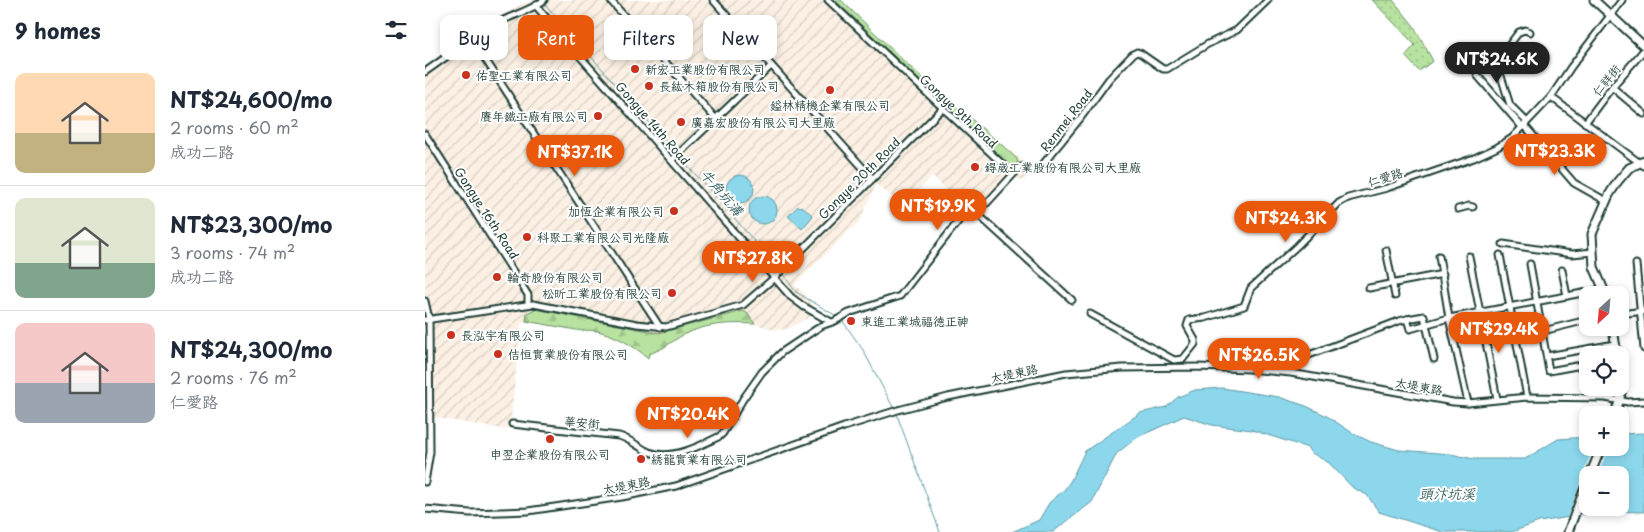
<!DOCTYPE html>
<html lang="en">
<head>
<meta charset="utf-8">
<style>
	body { margin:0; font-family:"Playpen Sans","LXGW WenKai TC",sans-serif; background:#f2f2f3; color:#1f2937; height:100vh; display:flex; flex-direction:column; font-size:19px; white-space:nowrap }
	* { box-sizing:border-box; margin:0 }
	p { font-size:16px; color:#747a83 }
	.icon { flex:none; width:28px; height:28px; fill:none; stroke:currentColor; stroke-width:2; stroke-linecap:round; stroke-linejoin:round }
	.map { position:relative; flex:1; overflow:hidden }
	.drawer { display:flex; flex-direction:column; background:#fff; width:425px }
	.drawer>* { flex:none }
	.guide { position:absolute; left:15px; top:15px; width:475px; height:45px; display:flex; gap:10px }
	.needle { width:32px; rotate:206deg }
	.buttons { position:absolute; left:1154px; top:286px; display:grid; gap:10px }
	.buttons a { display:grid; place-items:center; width:50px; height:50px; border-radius:10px; background:#fff; box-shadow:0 2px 8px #0003; font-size:25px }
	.price { position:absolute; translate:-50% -42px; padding:0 11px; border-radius:18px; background:#ea580c; color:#fff; font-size:16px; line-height:32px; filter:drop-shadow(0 1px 2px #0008) }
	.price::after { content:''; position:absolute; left:50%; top:30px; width:15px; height:11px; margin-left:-8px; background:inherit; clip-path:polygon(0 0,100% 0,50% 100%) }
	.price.current { background:#222; color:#fff }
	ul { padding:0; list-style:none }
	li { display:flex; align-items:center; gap:15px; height:125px; padding:0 15px }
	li+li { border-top:1px solid #e0e1e3 }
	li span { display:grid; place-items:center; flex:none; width:140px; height:100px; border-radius:10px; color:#555 }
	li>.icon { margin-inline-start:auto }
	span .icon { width:60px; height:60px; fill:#fffc; stroke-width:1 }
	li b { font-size:21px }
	h2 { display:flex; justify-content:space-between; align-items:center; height:60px; padding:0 15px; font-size:21px }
	.tag { padding:0 18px; border-radius:10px; background:#fff; box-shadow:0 2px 8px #0003; font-size:18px; line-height:45px }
	.tag.current { background:#ea580c; color:#fff }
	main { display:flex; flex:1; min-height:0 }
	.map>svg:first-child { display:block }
</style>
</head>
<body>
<main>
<section class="drawer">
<h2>9 homes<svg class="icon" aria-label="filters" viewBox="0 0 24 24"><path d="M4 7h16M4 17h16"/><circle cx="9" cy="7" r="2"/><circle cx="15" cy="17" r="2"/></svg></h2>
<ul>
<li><span style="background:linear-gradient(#ffd9b3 60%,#c2b280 0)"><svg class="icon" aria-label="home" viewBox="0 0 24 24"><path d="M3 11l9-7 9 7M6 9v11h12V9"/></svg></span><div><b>NT$24,600/mo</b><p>2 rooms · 60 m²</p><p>成功二路</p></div></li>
<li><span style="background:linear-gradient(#dfe7d0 65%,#7fa58c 0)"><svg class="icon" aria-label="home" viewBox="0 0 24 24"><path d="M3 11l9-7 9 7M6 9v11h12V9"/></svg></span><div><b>NT$23,300/mo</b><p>3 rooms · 74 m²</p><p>成功二路</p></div></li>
<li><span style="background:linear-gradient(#f6c9c9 60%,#9aa5b1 0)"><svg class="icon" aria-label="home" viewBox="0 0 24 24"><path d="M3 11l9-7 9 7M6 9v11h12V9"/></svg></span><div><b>NT$24,300/mo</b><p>2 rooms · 76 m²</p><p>仁愛路</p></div></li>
</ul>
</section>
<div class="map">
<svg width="1219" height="532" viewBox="0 0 1219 532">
	<defs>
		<pattern id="industrial-furrows" width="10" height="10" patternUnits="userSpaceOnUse" patternTransform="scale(1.25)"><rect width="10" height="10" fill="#fbf0e3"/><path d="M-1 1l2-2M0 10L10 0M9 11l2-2" fill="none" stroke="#d7cfc3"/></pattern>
		<pattern id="grass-tufts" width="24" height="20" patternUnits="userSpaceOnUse" patternTransform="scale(1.25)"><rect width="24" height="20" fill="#b7e2a0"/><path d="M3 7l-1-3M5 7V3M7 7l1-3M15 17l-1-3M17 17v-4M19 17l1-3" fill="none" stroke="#9dc38a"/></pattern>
		<pattern id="forest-firs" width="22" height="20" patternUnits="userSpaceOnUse" patternTransform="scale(1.25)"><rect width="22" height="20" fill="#b7e2a0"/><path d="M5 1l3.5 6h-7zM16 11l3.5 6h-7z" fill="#9dc38a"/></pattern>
		<pattern id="park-dots" width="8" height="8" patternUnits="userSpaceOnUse" patternTransform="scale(1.25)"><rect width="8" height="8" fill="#b7e2a0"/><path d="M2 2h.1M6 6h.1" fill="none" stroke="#9dc38a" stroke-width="1.8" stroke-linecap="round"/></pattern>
	</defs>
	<rect width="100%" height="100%" fill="#fff"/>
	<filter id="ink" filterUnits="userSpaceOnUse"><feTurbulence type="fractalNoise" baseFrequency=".02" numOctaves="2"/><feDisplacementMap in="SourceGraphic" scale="10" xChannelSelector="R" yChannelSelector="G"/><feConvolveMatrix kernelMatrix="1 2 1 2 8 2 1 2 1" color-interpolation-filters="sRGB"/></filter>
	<g filter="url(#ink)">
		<polygon fill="url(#industrial-furrows)" points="109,0 416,0 465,48 525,102 609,170 597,181 591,178 562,208 559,207 546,212 507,176 479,206 451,184 435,220 369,285 377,291 388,305 388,315 363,329 350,330 330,324 303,322 287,324 257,336 237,350 224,354 223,358 210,347 187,336 174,332 164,330 157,331 117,324 96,323 85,428 77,429 0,416 0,67 75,16 101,2 102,3"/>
		<polygon fill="url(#grass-tufts)" stroke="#6b906a" points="410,0 416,0 484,66 578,146 592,159 593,163 591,167 587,168"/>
		<path fill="url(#forest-firs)" stroke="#6b906a" d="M110,309L234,333L318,311L322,313L330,324C305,323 282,323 258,335C246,342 238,349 224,354L223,358C208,345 177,326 157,331L101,321L102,313Z"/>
		<polygon fill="url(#park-dots)" stroke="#6b906a" points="947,0 968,0 989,26 1008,61 994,71 980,56 990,45"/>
		<g fill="#8cd7ec" stroke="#6099a2" fill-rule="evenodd">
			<circle cx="315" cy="189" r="14"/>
			<circle cx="338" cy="210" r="14"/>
			<polygon points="373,206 376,207 377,206 388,216 377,229 363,216"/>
			<path d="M797,388L854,397L881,406L902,416L929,434L946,442L974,450L1026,454L1049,459H1100L1133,439L1162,437V448H1195V434L1219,433V512L1181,511L1114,522L1087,532H1018L954,512L942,495L928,488L904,463L885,452L883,448L827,430L787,425L759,416L713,437L692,453L667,502L628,532H587L614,520L624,503L640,489L646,480L660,451L715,413L741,407L753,397L770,390ZM1162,475H1195V508H1162Z"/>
		</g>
		<polygon fill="#fff" points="1168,448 1183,448 1173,475 1162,475 1162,502 1156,518 1141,521"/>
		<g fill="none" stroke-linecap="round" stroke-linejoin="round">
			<g stroke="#6099a2" stroke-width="1">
				<polyline points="119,3 252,154"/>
				<polyline points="254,157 286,191 354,270"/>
				<polyline points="357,273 371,292 413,317"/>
				<polyline points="417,320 438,350 469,409"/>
				<polyline points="471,412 515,532"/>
			</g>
			<defs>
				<g id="street">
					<polyline points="185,0 290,118"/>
					<polyline points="288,0 447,178"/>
					<polyline points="403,0 588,174"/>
					<polyline points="111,6 366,297 378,306 406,322"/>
					<polyline points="47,39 235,327"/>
					<path d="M0,72C23,56 46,38 71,24C86,15 106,11 119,0"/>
					<polyline points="1052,75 1097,127"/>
					<polyline points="1187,87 1219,114"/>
					<polyline points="1126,97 1219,166"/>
					<polyline points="1102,122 1085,105 1076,76 1069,65 1094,32 1100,30 1105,32"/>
					<polyline points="1160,123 1187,87 1219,50"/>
					<polyline points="1099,125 1149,183 1181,201"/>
					<polyline points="0,134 103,295 103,304"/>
					<polyline points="247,160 346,66"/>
					<polyline points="547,209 647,300"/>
					<polyline points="1033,209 1044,206 1048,207"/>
					<polyline points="1078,244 1147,254 1168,252"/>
					<polyline points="961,250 970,296"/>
					<polyline points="1075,255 1102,397"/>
					<polyline points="1014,256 1024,318 1043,403"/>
					<polyline points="1044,256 1072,399"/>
					<polyline points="1105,264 1124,371 1162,364"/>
					<polyline points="1211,264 1219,349"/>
					<polyline points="1137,270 1142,296"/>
					<polyline points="944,288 1018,274"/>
					<polyline points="0,301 4,319 5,452 0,482"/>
					<polyline points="665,314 749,360 758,359 770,344 770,340 762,326 764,320 780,318 819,306 826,288 872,246 914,203 923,198 962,188 1049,158 1071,148 1087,138 1126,97 1146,67 1197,0"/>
					<polyline points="1195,314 1219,311"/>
					<polyline points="982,319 999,316 1009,359"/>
					<polyline points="0,320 108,304 212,324 241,327 318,305 349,278 517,109"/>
					<polyline points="1118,331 1162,320"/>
					<polyline points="884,355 974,321 982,319 985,329 1024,318 1179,289"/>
					<polyline points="1122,356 1190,344"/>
					<path d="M87,424L194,436C207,440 213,447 224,452C246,461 275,446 295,436L298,433L318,399L337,372L357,352L396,326L410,321L424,313L475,296L542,210L562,203L595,167C602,165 607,171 614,169L654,120L684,79L708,54L712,52L715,53L738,69H742L783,44L812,30L843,0"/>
					<polyline points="0,509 45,513 103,511 197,497 251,486 419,427 473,410 523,397 641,373 697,368 773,367 824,369 866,373 1028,402 1043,403 1102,397 1180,398 1203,402 1219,401"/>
				</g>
				<g id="secondary">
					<polyline points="1169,0 1219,46"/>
					<polyline points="1181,295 1169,267 1167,234 1184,195 1193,181 1204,168 1219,161"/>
					<polyline points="1188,328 1192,355"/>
					<path d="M1189,415C1196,399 1198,392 1195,374"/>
					<polyline points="1165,475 1176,448"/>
					<polyline points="1143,532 1162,482"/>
				</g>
			</defs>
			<use href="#street" stroke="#1f3d34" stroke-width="9"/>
			<use href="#secondary" stroke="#1f3d34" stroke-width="11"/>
			<use href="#street" stroke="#fff" stroke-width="5"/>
			<use href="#secondary" stroke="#fff" stroke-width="7"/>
		</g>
	</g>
	<g fill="#c8321e" stroke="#fff" stroke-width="2">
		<circle cx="210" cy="69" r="5"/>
		<circle cx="41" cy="75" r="5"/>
		<circle cx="224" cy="86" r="5"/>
		<circle cx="405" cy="90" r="5"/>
		<circle cx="173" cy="116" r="5"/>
		<circle cx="256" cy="122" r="5"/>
		<circle cx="550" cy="167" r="5"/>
		<circle cx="249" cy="211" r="5"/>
		<circle cx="102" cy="237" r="5"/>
		<circle cx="72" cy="277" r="5"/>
		<circle cx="247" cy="293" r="5"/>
		<circle cx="426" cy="321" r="5"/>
		<circle cx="26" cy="335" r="5"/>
		<circle cx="73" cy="354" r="5"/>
		<circle cx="125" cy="439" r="5"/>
		<circle cx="216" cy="459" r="5"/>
	</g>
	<g text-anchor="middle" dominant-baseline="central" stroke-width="4" stroke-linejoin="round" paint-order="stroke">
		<g font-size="12" fill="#1f3d34" stroke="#fff" text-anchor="start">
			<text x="220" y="69">新宏工業股份有限公司</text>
			<text x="51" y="75">佑聖工業有限公司</text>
			<text x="234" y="86">長紘木箱股份有限公司</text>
			<text x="405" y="105" text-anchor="middle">鎰林精機企業有限公司</text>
			<text x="163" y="116" text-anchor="end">賡年鐵工廠有限公司</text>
			<text x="266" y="122">廣嘉宏股份有限公司大里廠</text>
			<text x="560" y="167">鍀崴工業股份有限公司大里廠</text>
			<text x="239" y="211" text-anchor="end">加恆企業有限公司</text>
			<text x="112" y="237">科聚工業有限公司光隆廠</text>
			<text x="82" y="277">輪奇股份有限公司</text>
			<text x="237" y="293" text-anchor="end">松昕工業股份有限公司</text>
			<text x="436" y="321">東進工業城福德正神</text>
			<text x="36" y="335">長泓宇有限公司</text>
			<text x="83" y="354">佶恒實業股份有限公司</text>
			<text x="125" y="454" text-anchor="middle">申翌企業股份有限公司</text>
			<text x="226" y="459">綉龍實業有限公司</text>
		</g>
		<g font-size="12" fill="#1f3d34" stroke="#fff">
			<text transform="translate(1181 80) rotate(-51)">仁祥街</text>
			<text transform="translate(534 111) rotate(43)">Gongye 9th Road</text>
			<text transform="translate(641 120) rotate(-52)">Renmei Road</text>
			<text transform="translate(228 123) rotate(49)">Gongye 14th Road</text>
			<text transform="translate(960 177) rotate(-17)">仁愛路</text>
			<text transform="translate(434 178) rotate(-45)">Gongye 20th Road</text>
			<text transform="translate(62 213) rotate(57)">Gongye 16th Road</text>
			<text transform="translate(589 373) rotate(-12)">太堤東路</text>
			<text transform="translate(994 386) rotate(10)">太堤東路</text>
			<text transform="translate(157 422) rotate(5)">華安街</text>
			<text transform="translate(201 485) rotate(-11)">太堤東路</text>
		</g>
		<g font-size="14" font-style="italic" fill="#3a6462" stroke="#fff">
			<text transform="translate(297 192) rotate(49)">牛角坑溝</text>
			<text x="1022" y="493">頭汴坑溪</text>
		</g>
	</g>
</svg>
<div class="buttons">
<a><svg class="needle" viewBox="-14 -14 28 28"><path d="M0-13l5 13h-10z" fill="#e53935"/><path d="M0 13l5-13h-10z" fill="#747a83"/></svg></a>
<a><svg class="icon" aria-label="locate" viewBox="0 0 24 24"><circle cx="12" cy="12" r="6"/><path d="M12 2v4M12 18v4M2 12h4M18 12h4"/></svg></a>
<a>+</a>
<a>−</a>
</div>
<b class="price current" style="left:1072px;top:84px">NT$24.6K</b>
<b class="price" style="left:1130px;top:176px">NT$23.3K</b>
<b class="price" style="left:150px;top:177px">NT$37.1K</b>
<b class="price" style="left:513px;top:231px">NT$19.9K</b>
<b class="price" style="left:861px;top:243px">NT$24.3K</b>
<b class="price" style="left:328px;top:283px">NT$27.8K</b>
<b class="price" style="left:1074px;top:354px">NT$29.4K</b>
<b class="price" style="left:834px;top:380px">NT$26.5K</b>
<b class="price" style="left:263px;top:439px">NT$20.4K</b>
<div class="guide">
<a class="tag">Buy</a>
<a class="tag current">Rent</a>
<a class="tag">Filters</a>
<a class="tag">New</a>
</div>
</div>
</main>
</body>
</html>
